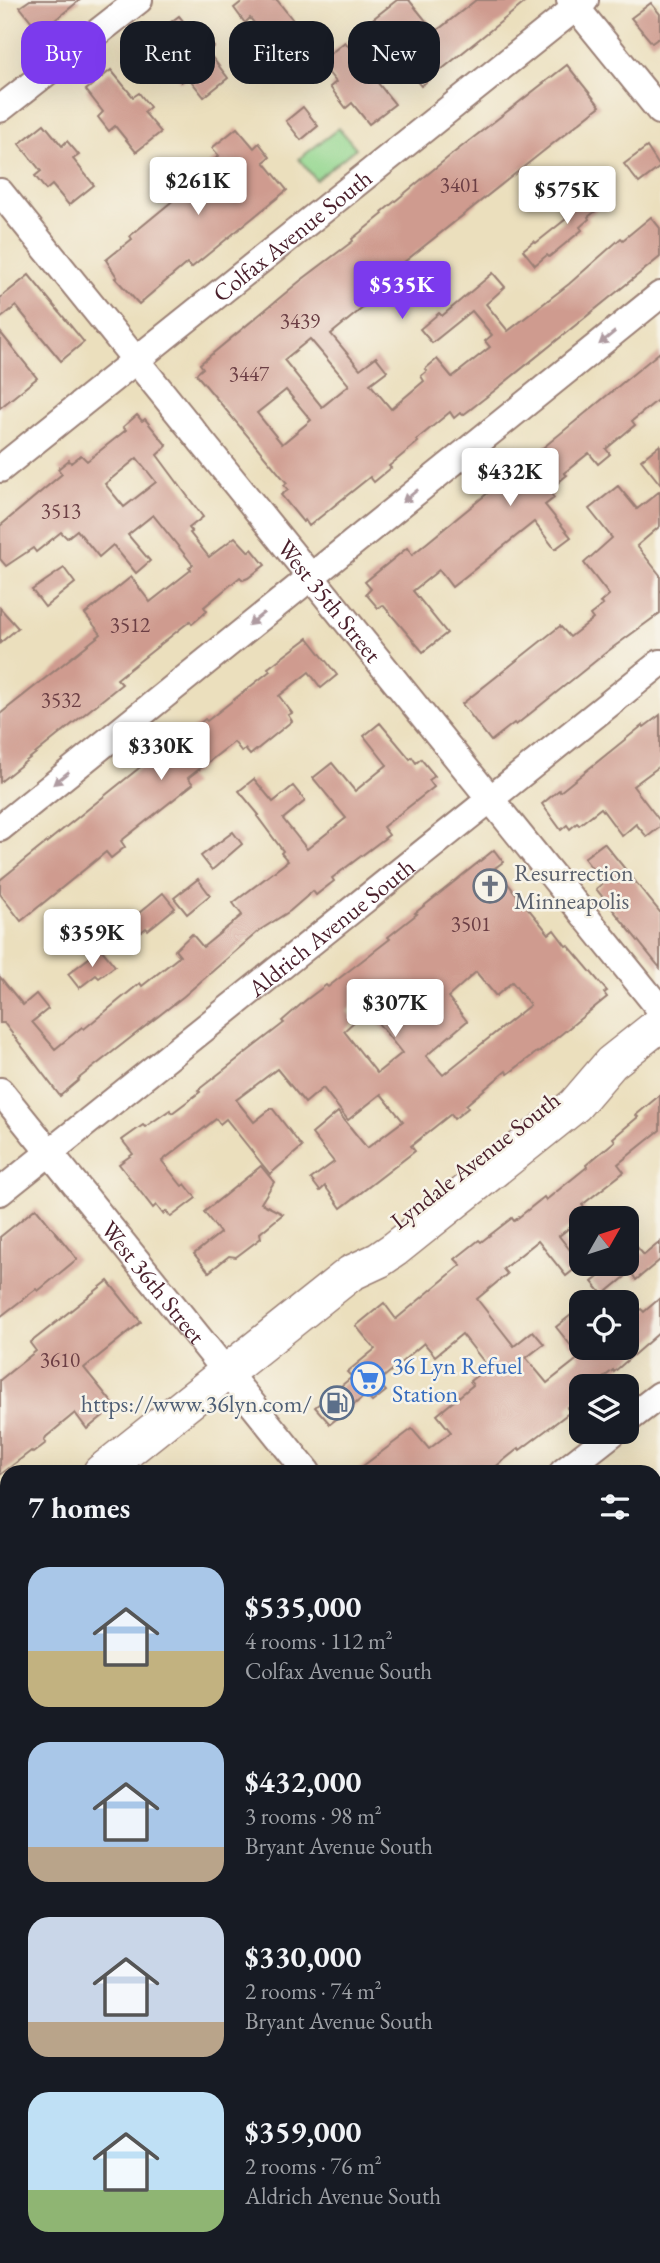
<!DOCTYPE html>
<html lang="en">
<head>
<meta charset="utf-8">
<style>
	body { margin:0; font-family:"EB Garamond",serif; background:#242831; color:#f1f3f6; height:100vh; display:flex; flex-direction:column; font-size:26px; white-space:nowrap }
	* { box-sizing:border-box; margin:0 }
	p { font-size:23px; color:#9ea1a6 }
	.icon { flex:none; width:38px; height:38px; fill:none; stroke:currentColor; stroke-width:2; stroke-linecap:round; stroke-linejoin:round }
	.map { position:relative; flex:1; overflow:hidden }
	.sheet { position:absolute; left:0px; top:1465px; width:662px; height:800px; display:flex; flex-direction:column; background:#171b24; border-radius:21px 21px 0 0; box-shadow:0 7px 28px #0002 }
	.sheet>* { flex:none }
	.guide { position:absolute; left:21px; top:21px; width:620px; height:63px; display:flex; gap:14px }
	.needle { width:46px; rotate:51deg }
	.controls { position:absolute; left:569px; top:1206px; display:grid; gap:14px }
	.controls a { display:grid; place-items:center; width:70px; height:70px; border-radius:14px; background:#171b24; box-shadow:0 7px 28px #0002; font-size:35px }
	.price { position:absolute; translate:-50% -60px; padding:0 16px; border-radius:7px; background:#fff; color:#222; font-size:23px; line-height:46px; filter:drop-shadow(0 2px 4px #0008) }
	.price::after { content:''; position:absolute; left:50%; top:42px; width:21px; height:16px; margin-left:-10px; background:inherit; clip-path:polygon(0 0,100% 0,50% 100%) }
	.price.active { background:#7c3aed; color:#fff }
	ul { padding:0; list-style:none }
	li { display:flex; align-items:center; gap:21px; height:175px; padding:0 28px }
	li span { display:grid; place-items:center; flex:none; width:196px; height:140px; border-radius:21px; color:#555 }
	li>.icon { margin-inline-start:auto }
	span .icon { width:84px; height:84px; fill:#fffc; stroke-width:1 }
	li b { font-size:30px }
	h2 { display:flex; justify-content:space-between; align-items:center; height:84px; padding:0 28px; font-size:30px }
	.tag { padding:0 24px; border-radius:21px; background:#171b24; box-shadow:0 7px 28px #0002; font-size:24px; line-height:63px }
	.tag.active { background:#7c3aed; color:#fff }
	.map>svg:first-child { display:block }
</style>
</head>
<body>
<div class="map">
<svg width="660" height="2263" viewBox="0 0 660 2263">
	<rect width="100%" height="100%" fill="#f7f3e8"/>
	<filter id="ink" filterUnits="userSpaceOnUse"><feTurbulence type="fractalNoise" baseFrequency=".0143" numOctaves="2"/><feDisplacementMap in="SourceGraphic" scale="14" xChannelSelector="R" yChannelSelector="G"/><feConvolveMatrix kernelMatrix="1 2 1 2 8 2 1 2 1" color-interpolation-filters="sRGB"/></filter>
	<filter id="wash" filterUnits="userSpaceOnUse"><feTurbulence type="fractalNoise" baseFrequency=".00686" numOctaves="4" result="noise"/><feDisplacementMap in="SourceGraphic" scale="28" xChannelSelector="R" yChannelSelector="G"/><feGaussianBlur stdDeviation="1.57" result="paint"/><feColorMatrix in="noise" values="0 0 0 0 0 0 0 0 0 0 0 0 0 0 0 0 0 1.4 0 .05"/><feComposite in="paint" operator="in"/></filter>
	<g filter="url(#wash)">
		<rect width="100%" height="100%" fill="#ebdfbd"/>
		<polygon fill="#94d790" stroke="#6f7b5e" stroke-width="2" points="339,128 356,148 316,180 299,159"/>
		<g id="blocks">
			<g fill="#cf9b8f" fill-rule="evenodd">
				<polygon points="30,0 80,0 40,32 20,7"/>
				<polygon points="244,0 277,0 296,24 271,43 250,18 245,23 234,8"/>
				<polygon points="397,0 409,0 435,32 476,0 528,0 421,86 402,63 377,82 395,104 369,124 352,103 346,108 330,87 336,82 320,62 345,42 366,68 390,48 369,22"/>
				<polygon points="651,3 660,14 660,37 652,43 631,18"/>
				<polygon points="179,16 197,38 202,33 214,47 208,52 228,78 204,97 188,77 181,82 171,68 176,63 154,35"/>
				<path d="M567,65L600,106L403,263L409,270L331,334L360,369L376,357L387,371L370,384L391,409L424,381L421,376L427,371L425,369L437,359L452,377L490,347L485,341L492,335L472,311L432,343L420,329L439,313L442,316L493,273L505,287L486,304L508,331L569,284L621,238L623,240L651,217L660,228V257L494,391L463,415L460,413L454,418L450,412L416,440L418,442L389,466L391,468L374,482L370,477L309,526L305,520L303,522L281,495L288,490L284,485L287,483L196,374L203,368L200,364L300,281L353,241L352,239L383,214L382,212L451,155ZM310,339L349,385L322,407L284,360ZM286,390L311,420L282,444L257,413Z"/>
				<polygon points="111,70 133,97 139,93 150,107 144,112 161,132 136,152 115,126 109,131 98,117 103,112 86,90"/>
				<polygon points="303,107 318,126 301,140 286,121"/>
				<polygon points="44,124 62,146 67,141 79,155 73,159 94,185 69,205 52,185 46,190 35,176 41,171 19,144"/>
				<polygon points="237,128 254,148 259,143 270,157 264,162 287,190 191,268 187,263 139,304 115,278 117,277 106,260 132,239 130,236 181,194 177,190 219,156 212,148"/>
				<polygon points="647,147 660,167 639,183 624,164"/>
				<polygon points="599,186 610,200 588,217 589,219 580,227 582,230 549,257 547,255 535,265 523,250 534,241 536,243 566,219 563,214"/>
				<polygon points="29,275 84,342 61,361 16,306 0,319 0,298"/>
				<polygon points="0,332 37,378 0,408"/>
				<polygon points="660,352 660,398 632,421 635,425 606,449 610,454 598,464 589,453 564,473 567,475 549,490 554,498 545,505 571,537 555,549 534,522 452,587 439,570 413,591 447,633 423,652 383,605 378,608 366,594 371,589 365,582 407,548 412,555"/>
				<path d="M137,415L142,421L145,419L167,446L157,455L203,517L189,528L192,532L190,533L209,557L235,537L249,552L252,549L265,565L248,578L243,580L240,577L204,607L207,611L192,624L190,621L117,679L122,684L0,782V714L101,634L85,614L131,577L150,602L191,570L189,568L193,565L153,515L128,535L150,561L136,573L113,545L99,557L77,530L67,538L61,532L36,552L33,548L6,566L0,559V526L62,474L58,469L69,460L71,463L81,455L87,461L126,430L123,427ZM137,458L156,482L124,507L105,484Z"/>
				<polygon points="660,445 660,484 641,460"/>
				<polygon points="618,486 637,509 660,491 660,526 637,546 660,575 660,613 608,651 516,725 514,723 491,741 462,704 560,626 570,637 593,619 590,615 603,605 600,603 609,595 584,563 612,538 589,509"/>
				<polygon points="64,568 75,583 45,607 32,590"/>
				<polygon points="0,608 18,628 0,643"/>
				<polygon points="308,638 337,675 321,688 309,672 279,696 292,713 288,715 292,721 250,755 245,749 242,752 234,742 188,778 193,784 121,841 125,847 111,858 106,852 21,921 0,894 0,880 164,748 166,751 205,719 207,721 270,671 268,668"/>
				<polygon points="660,715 660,766 633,786 660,821 660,827 647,837 636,824 622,836 601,808 579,825 577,823 570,829 567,825 561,830 542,804 559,790 560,792 643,725 644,727"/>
				<polygon points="380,723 410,759 412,757 416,763 421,759 435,776 429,780 434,787 383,827 389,835 332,878 334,881 316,895 313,891 290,911 260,930 184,996 78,1079 79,1080 60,1096 4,1023 0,1023 0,977 23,1005 36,994 48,1009 32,1022 55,1049 82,1027 84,1029 140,983 142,986 180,956 175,950 192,934 203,947 242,915 233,903 288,861 281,853 283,851 257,816 259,815 239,791 254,779 273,802 293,786 305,801 283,819 307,849 346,818 313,778 332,763 355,791 387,765 364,736"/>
				<polygon points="233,832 242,844 212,870 201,856"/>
				<polygon points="604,843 660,912 660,968 596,889 603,883 584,858"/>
				<path d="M494,850L503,862L495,868L549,934L554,930L566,946L568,945L607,991L604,993L607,997L538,1053L537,1052L508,1074L506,1071L466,1105L468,1108L454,1119L451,1114L411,1146L415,1151L341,1208L325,1186L320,1191L311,1179L334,1162L312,1134L338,1112L367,1148L403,1121L381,1094L348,1120L323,1088L305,1103L277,1069L236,1100L254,1122L272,1108L302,1147L270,1174L226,1119L220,1124L216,1119L162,1161L182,1186L185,1184L196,1198L171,1217L166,1211L163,1214L156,1205L153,1208L119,1164L133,1154L122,1140L143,1125L145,1127L170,1110L172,1113L200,1092L198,1090L284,1023L282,1021L306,1000L326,985L328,987L390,939L388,937L417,914L415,913ZM476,972L496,996L512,982L530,1005L443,1075L426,1056L467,1021L448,997ZM378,986L396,1009L378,1023L402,1053L377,1073L344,1031L355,1021L347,1011Z"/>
				<polygon points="198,879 210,895 187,914 174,898"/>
				<polygon points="163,893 175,908 148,930 146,928 128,942 116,927 131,915 133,918"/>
				<polygon points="101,949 115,966 99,978 96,975 79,988 68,974"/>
				<polygon points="660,1095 660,1130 618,1164 624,1172 582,1205 588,1213 559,1236 581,1264 566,1276 538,1241 503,1269 507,1274 477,1299 514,1346 533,1331 544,1344 526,1358 547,1383 580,1357 556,1327 581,1307 581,1348 626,1348 626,1321 641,1309 644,1312 660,1298 660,1332 614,1372 613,1370 593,1386 581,1386 581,1396 567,1408 570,1412 520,1450 519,1448 489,1472 355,1472 412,1429 429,1449 451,1432 437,1415 473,1385 470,1381 488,1367 462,1334 435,1356 424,1343 378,1382 386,1391 372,1402 366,1395 330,1424 315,1407 352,1377 347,1372 375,1349 356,1326 384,1303 396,1319 461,1265 455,1259 479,1240 481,1242 512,1218 514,1221 544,1197 546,1200 587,1167 586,1165 615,1141 613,1138 638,1117 636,1115"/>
				<polygon points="261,1166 274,1182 261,1203 283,1214 260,1233 261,1238 236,1257 229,1256 209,1272 194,1254 220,1233 204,1212"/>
				<polygon points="36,1208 77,1259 38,1291 36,1289 0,1317 0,1237"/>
				<polygon points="660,1242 660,1260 636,1280 631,1272 603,1295 592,1282 615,1264 626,1264 626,1255 637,1247 644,1255"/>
				<polygon points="108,1281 141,1322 84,1368 115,1406 87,1429 75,1413 46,1437 44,1441 46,1443 33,1453 31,1451 0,1475 0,1380 36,1351 30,1343"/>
			</g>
		</g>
	</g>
	<g filter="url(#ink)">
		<use href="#blocks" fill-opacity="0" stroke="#9a7f74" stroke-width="2"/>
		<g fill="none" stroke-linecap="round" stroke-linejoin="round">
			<defs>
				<g id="minor">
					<polyline points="570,0 660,111"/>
					<polyline points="0,109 139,0"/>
					<path id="s1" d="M0,192L660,1009"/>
					<path id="s2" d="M0,469L585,0"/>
					<polyline points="0,828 660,295"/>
					<path id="s3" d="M0,1091L307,1472"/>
					<path id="s4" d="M0,1192L660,663"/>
					<polyline points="626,1421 660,1395"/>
					<polyline points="563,1472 614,1432"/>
					<polyline points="654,1763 660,1759"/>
					<polyline points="654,1896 660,1903"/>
					<polyline points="0,1922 7,1916"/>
					<polyline points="0,1987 7,1995"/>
					<polyline points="654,2126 660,2122"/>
					<polyline points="222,2258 226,2263"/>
					<polyline points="32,2263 39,2258"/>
					<polyline points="485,2263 492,2258"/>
				</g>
				<g id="major">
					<polyline points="101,1472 351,1273 379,1260 395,1249 575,1105 611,1063 660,1024"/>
					<polyline points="0,1540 7,1535"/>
				</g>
			</defs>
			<use href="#minor" stroke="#9a7f74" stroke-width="30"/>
			<use href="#major" stroke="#9a7f74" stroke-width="38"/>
			<use href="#minor" stroke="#fff" stroke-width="26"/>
			<use href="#major" stroke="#fff" stroke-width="35"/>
		</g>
		<defs><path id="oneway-solid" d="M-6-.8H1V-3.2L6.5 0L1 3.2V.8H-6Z" transform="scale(1.75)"/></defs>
		<g fill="#ae9aa0">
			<use href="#oneway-solid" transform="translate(607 338) rotate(141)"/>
			<use href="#oneway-solid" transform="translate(410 496) rotate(141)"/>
			<use href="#oneway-solid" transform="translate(256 619) rotate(141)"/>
			<use href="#oneway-solid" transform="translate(61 778) rotate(141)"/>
		</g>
	</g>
	<defs>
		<symbol id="church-ring" viewBox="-11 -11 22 22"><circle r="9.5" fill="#f7f3e8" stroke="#6b7280" stroke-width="1.5"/><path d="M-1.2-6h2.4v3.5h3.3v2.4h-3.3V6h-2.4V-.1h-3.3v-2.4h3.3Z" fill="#6b7280"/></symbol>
		<symbol id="supermarket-ring" viewBox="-11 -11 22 22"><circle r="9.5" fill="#f7f3e8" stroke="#3f7fe0" stroke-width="1.5"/><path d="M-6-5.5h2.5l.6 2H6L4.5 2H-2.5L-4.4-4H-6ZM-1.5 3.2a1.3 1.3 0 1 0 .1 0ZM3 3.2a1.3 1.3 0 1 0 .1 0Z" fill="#3f7fe0"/></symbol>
		<symbol id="fuel-ring" viewBox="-11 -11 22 22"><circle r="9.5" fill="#f7f3e8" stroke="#5c6f8a" stroke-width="1.5"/><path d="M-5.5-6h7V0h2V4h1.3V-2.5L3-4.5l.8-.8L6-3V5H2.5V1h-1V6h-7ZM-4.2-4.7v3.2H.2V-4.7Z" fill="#5c6f8a"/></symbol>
	</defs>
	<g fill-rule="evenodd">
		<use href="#church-ring" x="471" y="867" width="38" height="38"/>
		<use href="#supermarket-ring" x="349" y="1360" width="38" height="38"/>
		<use href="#fuel-ring" x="318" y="1384" width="38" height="38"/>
	</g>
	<g text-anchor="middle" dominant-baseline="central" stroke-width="5" stroke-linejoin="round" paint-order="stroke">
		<g font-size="21" fill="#6b3e44">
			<text x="460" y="184">3401</text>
			<text x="300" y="320">3439</text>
			<text x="249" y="373">3447</text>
			<text x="61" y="510">3513</text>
			<text x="130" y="624">3512</text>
			<text x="61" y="699">3532</text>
			<text x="471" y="923">3501</text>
			<text x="60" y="1359">3610</text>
		</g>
		<g font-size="24" fill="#4a1f2b" stroke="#f7f3e8">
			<text stroke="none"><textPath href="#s2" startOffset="374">Colfax Avenue South</textPath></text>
			<text stroke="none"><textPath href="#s1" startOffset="525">West 35th Street</textPath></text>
			<text stroke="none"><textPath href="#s4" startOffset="424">Aldrich Avenue South</textPath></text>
			<text transform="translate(475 1160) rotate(-38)">Lyndale Avenue South</text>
			<text stroke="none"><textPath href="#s3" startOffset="245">West 36th Street</textPath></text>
		</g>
		<g font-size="24" fill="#5b616d" stroke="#f7f3e8" text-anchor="start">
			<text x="514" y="872">Resurrection<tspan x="514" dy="28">Minneapolis</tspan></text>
		</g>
		<g font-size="24" fill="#366cbe" stroke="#f7f3e8" text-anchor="start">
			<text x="392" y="1365">36 Lyn Refuel<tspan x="392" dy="28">Station</tspan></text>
		</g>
		<g font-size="24" fill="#4e5e75" stroke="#f7f3e8" text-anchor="end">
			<text x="312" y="1403">https://www.36lyn.com/</text>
		</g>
	</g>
</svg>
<div class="controls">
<a><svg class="needle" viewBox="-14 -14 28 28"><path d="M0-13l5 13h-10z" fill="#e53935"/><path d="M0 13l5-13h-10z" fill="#9ea1a6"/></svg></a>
<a><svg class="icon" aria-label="locate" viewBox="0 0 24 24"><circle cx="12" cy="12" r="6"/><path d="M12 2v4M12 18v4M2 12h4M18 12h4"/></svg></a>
<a><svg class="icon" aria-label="layers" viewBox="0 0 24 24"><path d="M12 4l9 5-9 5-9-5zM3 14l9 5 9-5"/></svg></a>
</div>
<b class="price" style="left:198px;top:217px">$261K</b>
<b class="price" style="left:567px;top:226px">$575K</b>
<b class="price active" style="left:402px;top:321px">$535K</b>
<b class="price" style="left:510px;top:508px">$432K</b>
<b class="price" style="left:161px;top:782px">$330K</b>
<b class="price" style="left:92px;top:969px">$359K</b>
<b class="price" style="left:395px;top:1039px">$307K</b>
<div class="guide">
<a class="tag active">Buy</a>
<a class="tag">Rent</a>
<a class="tag">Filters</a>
<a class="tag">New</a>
</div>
<section class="sheet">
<h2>7 homes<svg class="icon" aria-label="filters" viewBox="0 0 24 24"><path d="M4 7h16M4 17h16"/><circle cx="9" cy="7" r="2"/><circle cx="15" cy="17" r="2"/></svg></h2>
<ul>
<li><span style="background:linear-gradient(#a9c7e8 60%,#c2b280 0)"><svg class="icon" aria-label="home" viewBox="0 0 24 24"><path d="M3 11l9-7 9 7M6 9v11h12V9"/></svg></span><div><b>$535,000</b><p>4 rooms · 112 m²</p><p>Colfax Avenue South</p></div></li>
<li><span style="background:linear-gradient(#a9c7e8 75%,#b9a48a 0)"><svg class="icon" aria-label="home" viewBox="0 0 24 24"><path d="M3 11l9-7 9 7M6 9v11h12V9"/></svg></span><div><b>$432,000</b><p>3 rooms · 98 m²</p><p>Bryant Avenue South</p></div></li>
<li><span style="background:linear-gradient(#c9d6e8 75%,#b9a48a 0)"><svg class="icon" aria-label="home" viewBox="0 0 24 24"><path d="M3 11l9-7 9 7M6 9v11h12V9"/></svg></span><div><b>$330,000</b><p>2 rooms · 74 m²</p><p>Bryant Avenue South</p></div></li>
<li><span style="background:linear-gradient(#bfe0f5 70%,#8fb573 0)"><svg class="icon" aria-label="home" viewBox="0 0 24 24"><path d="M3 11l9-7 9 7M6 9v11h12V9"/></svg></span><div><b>$359,000</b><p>2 rooms · 76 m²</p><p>Aldrich Avenue South</p></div></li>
</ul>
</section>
</div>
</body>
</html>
